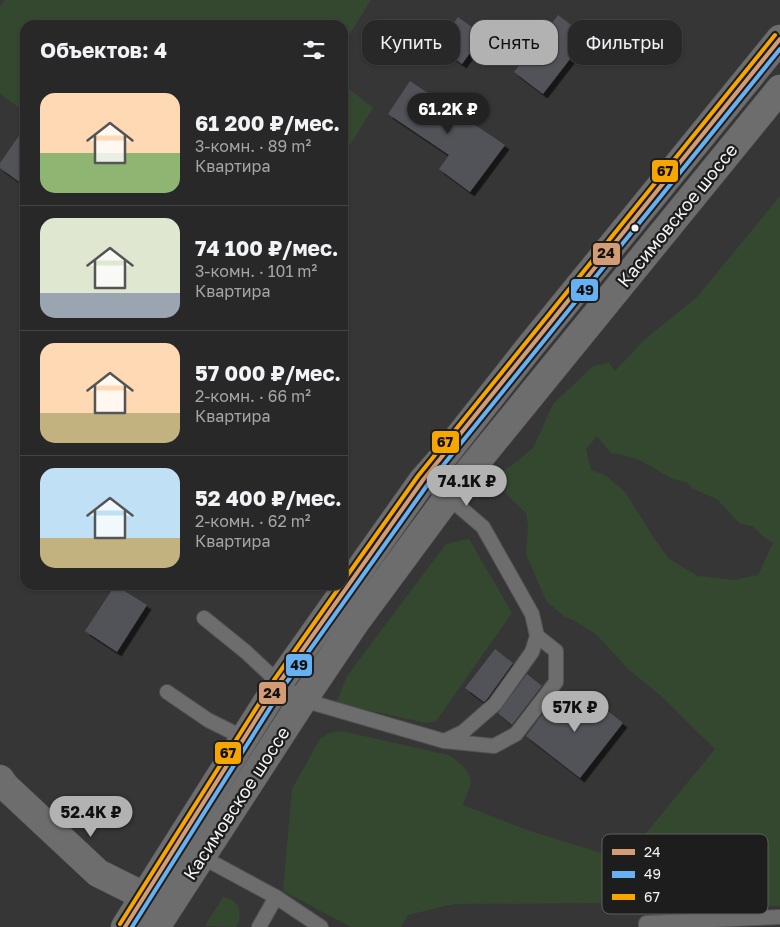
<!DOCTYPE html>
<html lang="ru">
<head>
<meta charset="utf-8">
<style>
	body { margin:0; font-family:"Golos Text",sans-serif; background:#303031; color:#f1f3f6; height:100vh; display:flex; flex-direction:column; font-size:19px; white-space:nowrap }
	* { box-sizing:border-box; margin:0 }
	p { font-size:16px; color:#a5a6a8 }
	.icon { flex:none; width:28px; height:28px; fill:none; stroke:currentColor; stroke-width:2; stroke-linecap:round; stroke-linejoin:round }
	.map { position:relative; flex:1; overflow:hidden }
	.side { position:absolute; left:20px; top:20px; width:328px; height:570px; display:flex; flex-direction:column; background:#282829; border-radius:15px; box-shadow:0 1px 4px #0004,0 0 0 1px #444446 }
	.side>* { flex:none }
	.hud { position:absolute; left:362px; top:20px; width:342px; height:45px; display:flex; gap:10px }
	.price { position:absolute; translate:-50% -42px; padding:0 11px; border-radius:18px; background:#b2b2b3; color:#111; font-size:16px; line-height:32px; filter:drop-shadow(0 1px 2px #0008) }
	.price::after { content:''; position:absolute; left:50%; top:30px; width:15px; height:11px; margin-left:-8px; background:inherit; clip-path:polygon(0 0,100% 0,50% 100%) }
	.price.on { background:#222; color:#fff }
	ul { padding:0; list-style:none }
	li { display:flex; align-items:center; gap:15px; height:125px; padding:0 20px }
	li+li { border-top:1px solid #444446 }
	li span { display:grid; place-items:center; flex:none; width:140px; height:100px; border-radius:15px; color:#555 }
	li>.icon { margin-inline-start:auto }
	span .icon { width:60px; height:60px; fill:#fffc; stroke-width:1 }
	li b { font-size:21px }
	h2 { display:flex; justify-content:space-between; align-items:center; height:60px; padding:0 20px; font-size:21px }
	.chip { padding:0 18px; border-radius:15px; background:#282829; box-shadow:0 1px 4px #0004,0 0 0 1px #444446; font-size:18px; line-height:45px }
	.chip.on { background:#b2b2b3; color:#111 }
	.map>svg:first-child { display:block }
</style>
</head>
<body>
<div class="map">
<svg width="780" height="927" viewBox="0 0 780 927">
	<defs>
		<filter id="shadow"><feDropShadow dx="4.5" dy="4.5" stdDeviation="0" flood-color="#0009"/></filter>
	</defs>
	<rect width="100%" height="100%" fill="#363637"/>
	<g fill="#33482f" fill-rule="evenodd">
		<polygon points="5,0 371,0 343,45 342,25 25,25 25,112 0,94 0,6"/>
		<polygon points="343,84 373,108 343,156"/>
		<path d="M780,196V906L628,908L603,903L454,904L408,915L401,927H351L283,891L292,789L320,739L330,733L342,731L448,755C458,761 474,772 470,786C468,792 465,799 463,805L530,831L624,860L715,749L660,695L629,670L597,635L577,622L564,616L546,601L526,554L528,525L526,513L503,491L499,473L512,465L533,448L553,404L593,366L609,363L615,371L644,340L697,297ZM597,436L611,453C623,455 634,457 645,463C661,471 668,480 687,482L692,488L718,500L736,520L741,524L752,526L764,537L773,543L758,575L734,580L698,576L669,559L654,538L625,492L605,475L591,470L586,449Z"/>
		<polygon points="469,539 512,613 439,717 436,721 426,723 336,703 347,676 446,544"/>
		<path d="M223,897C239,899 244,914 236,927L205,926Z"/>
	</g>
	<g fill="#515259" filter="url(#shadow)">
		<polygon points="558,15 587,37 543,94 514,72"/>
		<polygon points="458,17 483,35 462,64 437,46"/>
		<polygon points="410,81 505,145 470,192 439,169 449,155 388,114"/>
		<polygon points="25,127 25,186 0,168 0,163"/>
		<polygon points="115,585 147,605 117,652 85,631"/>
		<polygon points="495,649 513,663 488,698 484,702 465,688"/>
		<polygon points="527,674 542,686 512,725 498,713"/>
		<polygon points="588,695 623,723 580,778 526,736 556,696 575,712"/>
	</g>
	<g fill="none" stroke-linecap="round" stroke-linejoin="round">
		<defs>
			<g id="service">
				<polyline points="204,618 246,652 279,683 303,700 444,741 463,732 495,704 532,652 537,636 532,614 483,527 448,497 423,480"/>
				<polyline points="167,692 208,720 244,738"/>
				<polyline points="444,741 494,746 516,734 556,682 556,651 537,636"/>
				<polyline points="202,857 276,897 259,927"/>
				<polyline points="276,897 321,927"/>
				<polyline points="646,927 646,923 780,917"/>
			</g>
			<polyline id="minor" points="0,779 5,786 98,873 164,906"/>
			<g id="secondary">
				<polyline points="125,927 279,683 423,480 439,462 528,349 780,39"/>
				<polyline points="156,927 303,700 355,623 448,497 780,89"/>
			</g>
		</defs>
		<use href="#service" stroke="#525252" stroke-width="16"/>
		<use href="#minor" stroke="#525252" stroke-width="29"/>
		<use href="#secondary" stroke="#525252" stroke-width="29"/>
		<use href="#service" stroke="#6d6d6d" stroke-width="14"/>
		<use href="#minor" stroke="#6d6d6d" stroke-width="28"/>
		<use href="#secondary" stroke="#6d6d6d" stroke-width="28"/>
		<defs>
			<polyline id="bus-1" points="125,927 279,683 423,480 780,39"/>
			<polyline id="bus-2" points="132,927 284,686 428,484 780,49"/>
			<g id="bus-3">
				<polyline points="342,583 418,476 775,35"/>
				<polyline points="120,924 274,680 341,585"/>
			</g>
		</defs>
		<use href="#bus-1" stroke="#1d1d1e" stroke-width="8"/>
		<use href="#bus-2" stroke="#1d1d1e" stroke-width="8"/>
		<use href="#bus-3" stroke="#1d1d1e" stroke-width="8"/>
		<use href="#bus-1" stroke="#d39c74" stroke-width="4"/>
		<use href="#bus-2" stroke="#66b1f2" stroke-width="4"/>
		<use href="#bus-3" stroke="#f7a600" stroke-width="4"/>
	</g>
	<circle fill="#f4f4f6" stroke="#1d1d1e" stroke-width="2" cx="635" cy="228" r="4.5"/>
	<g text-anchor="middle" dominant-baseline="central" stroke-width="4.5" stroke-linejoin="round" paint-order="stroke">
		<g font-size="18" fill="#f4f4f6" stroke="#1d1d1e">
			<text transform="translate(677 215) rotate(-51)">Касимовское шоссе</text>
			<text transform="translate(236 803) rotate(-57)">Касимовское шоссе</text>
		</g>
	</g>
	<rect x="602" y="834" width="166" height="80" rx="8" fill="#1d1d1e" stroke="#5e5e5f" stroke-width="1"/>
	<rect x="612" y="849" width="23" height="6" fill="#d39c74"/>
	<rect x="612" y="871" width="23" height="7" fill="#66b1f2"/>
	<rect x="612" y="894" width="23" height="6" fill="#f7a600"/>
	<g font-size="14" fill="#f4f4f6">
		<text x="644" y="857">24</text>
		<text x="644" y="879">49</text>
		<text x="644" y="902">67</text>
	</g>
	<g stroke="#1d1d1e" stroke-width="2">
		<rect x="651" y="159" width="28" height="24" rx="5" fill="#f7a600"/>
		<rect x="592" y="242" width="29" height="24" rx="5" fill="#d39c74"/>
		<rect x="570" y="278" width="29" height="24" rx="5" fill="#66b1f2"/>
		<rect x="431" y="430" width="29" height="24" rx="5" fill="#f7a600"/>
		<rect x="285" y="653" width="28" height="24" rx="5" fill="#66b1f2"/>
		<rect x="258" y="681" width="29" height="24" rx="5" fill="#d39c74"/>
		<rect x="214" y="741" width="28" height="24" rx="5" fill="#f7a600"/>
	</g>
	<g font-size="14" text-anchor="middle" font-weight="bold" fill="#111">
		<text x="665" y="176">67</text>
		<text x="606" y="258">24</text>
		<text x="585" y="295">49</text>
		<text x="445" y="447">67</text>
		<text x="299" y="670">49</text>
		<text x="272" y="698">24</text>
		<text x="228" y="758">67</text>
	</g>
</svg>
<b class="price on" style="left:448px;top:135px">61.2K ₽</b>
<b class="price" style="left:467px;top:507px">74.1K ₽</b>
<b class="price" style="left:575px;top:733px">57K ₽</b>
<b class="price" style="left:91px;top:838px">52.4K ₽</b>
<div class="hud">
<a class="chip">Купить</a>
<a class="chip on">Снять</a>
<a class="chip">Фильтры</a>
</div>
<section class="side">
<h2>Объектов: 4<svg class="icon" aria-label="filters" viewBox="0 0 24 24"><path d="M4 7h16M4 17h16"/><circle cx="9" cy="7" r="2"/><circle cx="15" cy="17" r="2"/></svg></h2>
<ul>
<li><span style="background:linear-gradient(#ffd9b3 60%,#8fb573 0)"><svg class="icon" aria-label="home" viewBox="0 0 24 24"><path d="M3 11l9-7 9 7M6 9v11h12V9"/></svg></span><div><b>61 200 ₽/мес.</b><p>3-комн. · 89 m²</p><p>Квартира</p></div></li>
<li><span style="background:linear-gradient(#dfe7d0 75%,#9aa5b1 0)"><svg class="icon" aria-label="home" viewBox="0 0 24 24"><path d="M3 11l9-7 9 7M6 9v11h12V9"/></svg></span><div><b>74 100 ₽/мес.</b><p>3-комн. · 101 m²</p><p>Квартира</p></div></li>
<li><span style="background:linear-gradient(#ffd9b3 70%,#c2b280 0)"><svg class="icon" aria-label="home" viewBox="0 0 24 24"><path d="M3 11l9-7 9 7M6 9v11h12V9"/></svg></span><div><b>57 000 ₽/мес.</b><p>2-комн. · 66 m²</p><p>Квартира</p></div></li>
<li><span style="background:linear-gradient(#bfe0f5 70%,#c2b280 0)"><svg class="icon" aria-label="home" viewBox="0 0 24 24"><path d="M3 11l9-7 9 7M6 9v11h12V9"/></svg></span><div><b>52 400 ₽/мес.</b><p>2-комн. · 62 m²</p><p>Квартира</p></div></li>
</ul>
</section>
</div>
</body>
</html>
